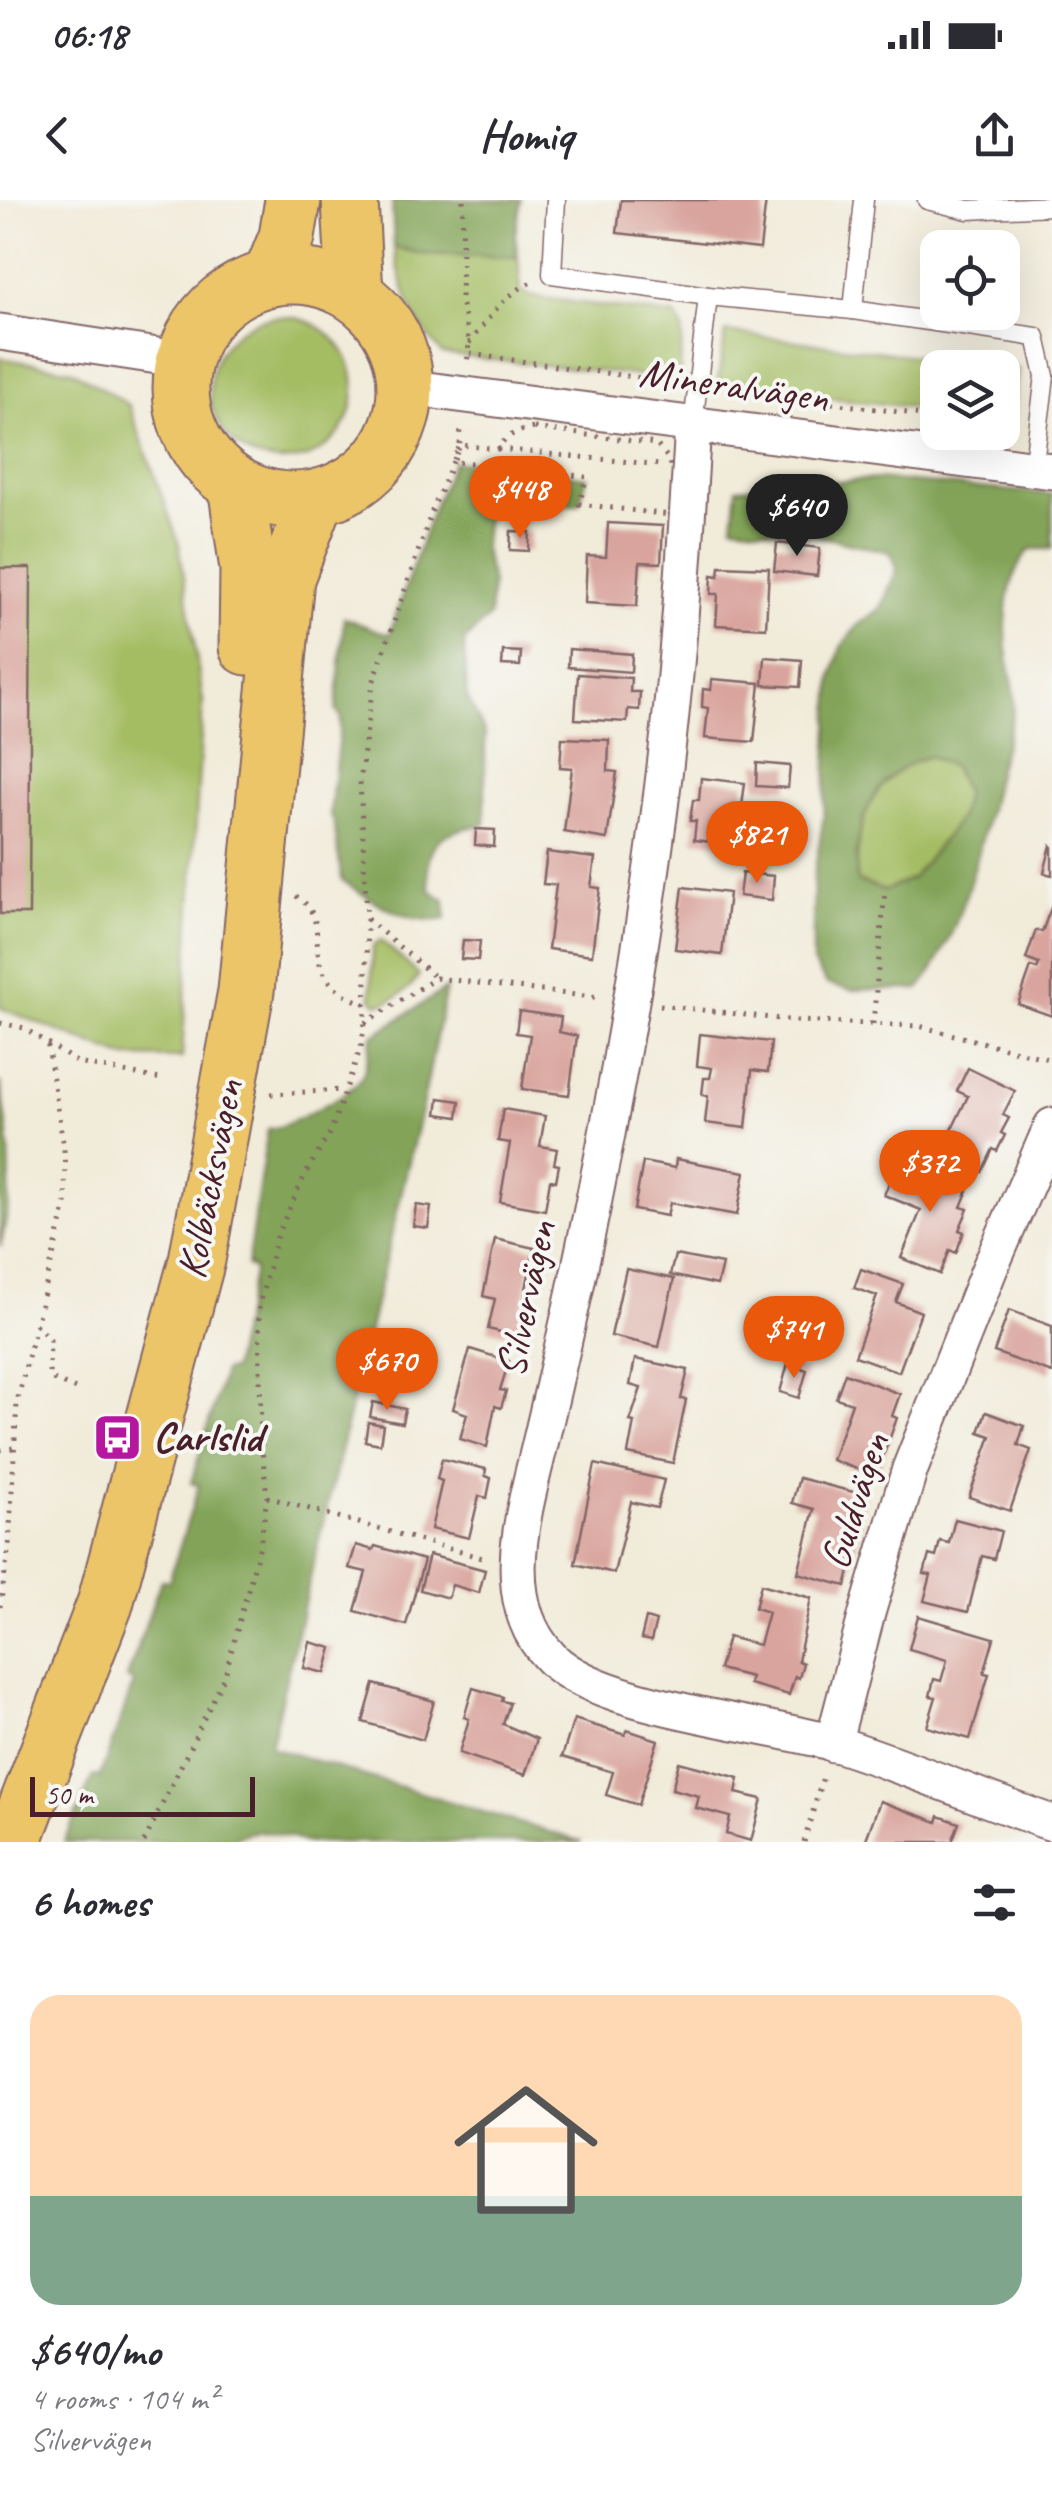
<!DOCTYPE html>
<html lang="en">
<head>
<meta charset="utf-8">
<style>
	body { margin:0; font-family:Caveat,sans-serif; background:#f7f7f7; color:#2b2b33; height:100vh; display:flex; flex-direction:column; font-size:38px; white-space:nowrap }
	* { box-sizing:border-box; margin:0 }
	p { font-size:32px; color:#7c7c81 }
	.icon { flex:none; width:55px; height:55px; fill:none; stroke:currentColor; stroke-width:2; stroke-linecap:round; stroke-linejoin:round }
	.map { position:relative; height:1642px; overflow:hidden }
	.drawer { display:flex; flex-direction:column; background:#fff; flex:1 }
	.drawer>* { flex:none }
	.tools { position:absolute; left:920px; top:30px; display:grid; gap:20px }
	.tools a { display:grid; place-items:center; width:100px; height:100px; border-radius:20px; background:#fff; box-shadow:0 10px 40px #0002; font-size:50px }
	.scale { position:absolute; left:30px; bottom:25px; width:225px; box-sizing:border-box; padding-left:10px; border:5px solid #4a1f2b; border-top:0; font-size:28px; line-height:35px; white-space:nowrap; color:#4a1f2b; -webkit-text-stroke:8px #f6f6f2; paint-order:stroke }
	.price { position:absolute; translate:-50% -85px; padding:0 22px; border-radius:35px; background:#ea580c; color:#fff; font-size:32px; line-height:65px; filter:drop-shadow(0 2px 5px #0008) }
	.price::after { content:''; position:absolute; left:50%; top:60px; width:30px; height:22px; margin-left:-15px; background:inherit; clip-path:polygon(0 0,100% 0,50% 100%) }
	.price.on { background:#222; color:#fff }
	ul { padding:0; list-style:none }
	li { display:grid; align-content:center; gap:20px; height:530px; padding:0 30px }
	li span { display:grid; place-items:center; height:310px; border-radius:30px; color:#555 }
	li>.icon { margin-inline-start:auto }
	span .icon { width:180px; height:180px; fill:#fffc; stroke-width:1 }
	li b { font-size:42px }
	h2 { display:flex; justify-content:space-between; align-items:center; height:120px; padding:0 30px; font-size:42px }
	.status { display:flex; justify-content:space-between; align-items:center; height:70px; padding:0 50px; background:#fff; direction:ltr }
	.status svg { height:28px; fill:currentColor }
	header { display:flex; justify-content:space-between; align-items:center; height:130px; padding:0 30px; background:#fff; font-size:45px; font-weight:700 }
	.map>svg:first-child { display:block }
</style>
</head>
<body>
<div class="status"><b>06:18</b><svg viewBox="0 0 49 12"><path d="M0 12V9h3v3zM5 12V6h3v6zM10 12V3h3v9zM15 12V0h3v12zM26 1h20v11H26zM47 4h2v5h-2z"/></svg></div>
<header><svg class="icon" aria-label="back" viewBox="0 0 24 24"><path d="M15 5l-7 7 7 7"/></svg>Homiq<svg class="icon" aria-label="share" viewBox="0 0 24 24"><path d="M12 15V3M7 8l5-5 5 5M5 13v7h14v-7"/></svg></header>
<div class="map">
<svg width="1052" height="1642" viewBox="0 0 1052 1642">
	<rect width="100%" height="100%" fill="#f6f6f2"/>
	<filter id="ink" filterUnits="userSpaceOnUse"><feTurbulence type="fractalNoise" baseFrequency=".01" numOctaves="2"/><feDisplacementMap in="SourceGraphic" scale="20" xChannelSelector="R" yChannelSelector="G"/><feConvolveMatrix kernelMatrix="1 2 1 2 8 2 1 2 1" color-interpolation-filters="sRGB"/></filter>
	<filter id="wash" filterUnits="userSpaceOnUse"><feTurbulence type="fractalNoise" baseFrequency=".0048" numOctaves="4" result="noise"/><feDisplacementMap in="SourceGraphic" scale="40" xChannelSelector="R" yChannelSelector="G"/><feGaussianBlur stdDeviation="2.25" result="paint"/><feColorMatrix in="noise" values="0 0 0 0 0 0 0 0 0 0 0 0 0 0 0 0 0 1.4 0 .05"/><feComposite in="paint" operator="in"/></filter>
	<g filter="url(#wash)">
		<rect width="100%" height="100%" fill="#f1ebd9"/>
		<g fill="#a4bd63" stroke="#776e47" stroke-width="2.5">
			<path d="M394,47L422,54L518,57L521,90L530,96L676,116L683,130L679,180L442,154C411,117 403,94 394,47Z"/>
			<circle cx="282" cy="189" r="72"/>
			<polygon points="726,132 1018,169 1012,219 1003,218 1002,168 938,168 937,210 717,185"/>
			<polygon points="0,158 72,170 129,205 179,343 203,501 182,858 124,857 0,808"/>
			<path d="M930,556L953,567L965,593L959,619L913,678L885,691L857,681C855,623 870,574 930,556Z"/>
			<path d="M381,740L419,775C412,788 392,803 377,804L371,797L373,746Z"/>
		</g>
		<g fill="#83a459" stroke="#666242" stroke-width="2.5" fill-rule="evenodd">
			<polygon points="392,0 521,0 515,35 518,57 422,54 394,47"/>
			<path d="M453,262L491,264L587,277L579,304L499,305L487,316L483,346L492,384L489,417L464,441L467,497L485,533V624C440,633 422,639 430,690L445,700L446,719C408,726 373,701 342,681L334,622L330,614L341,517L336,510L344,418L389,435L432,311Z"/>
			<path d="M877,279L1052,294V349H1031C1004,375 1003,428 1009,464C1010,474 1014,484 1014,494C1015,519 1004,545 998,569C983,638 963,734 919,789L851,790L827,784L813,763V732L814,675L824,615L832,478L841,447L857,426L881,408L897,369L890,352L814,335L733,325L737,288ZM930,556L954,567L965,593L959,619L913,678L885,691L857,681C853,624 872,573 930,556Z"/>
			<path d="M446,789L424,898L270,1547L582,1642H305C276,1633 255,1624 228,1642H64L93,1576L100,1577L134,1482L127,1478L161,1380L169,1381L199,1285L191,1283L224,1171L232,1170L254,1069L247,1066L268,929C284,929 346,896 358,882C367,872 369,849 372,836Z"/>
			<path d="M0,881C11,935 15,994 0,1047Z"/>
		</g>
		<g id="blocks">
			<g fill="#d9a49d">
				<polygon points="621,0 766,0 760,49 617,33"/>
				<polygon points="608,323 663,326 661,363 640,362 637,406 585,403 587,356 606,357"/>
				<polygon points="511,331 530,332 529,351 510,350"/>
				<polygon points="777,343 820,348 817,376 774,371"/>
				<polygon points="720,366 769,368 766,428 716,425 718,394 711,394 712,375 719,376"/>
				<polygon points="0,368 31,368 29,714 0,714"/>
				<polygon points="569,449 632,454 631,472 568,467"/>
				<polygon points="503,451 521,452 520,466 502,465"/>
				<polygon points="765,457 802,460 800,487 763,485"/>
				<polygon points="578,474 631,478 630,492 640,492 639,510 628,509 627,522 575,519"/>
				<polygon points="712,479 760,483 754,542 705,538 708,508 702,507 703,489 711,490"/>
				<polygon points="562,538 609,540 608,571 617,572 607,639 564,632 572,568 560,567"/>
				<polygon points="757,563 790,566 788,588 756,586"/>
				<polygon points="701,578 745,583 737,645 694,640 696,621 690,621 693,600 699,600"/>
				<polygon points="476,629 495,630 494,647 475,645"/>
				<polygon points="1051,645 1052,646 1052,675 1044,673"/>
				<polygon points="547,652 595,658 591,687 600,688 592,755 548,749 556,685 543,684"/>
				<polygon points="742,673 774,676 772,700 739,696"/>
				<polygon points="683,687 729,693 722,755 675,749"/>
				<polygon points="1052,705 1052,816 1018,804 1031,767 1037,769 1039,764 1026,759 1036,730 1042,732"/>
				<polygon points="463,740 480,741 478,760 461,759"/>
				<polygon points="519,811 561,817 559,832 577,836 569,895 522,889 530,835 516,833"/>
				<polygon points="700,834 771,842 768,872 752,870 746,928 705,923 708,896 702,895 704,878 710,878 712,868 697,866"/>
				<polygon points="968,868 1015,891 1003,915 1009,918 1001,933 1005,935 997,951 993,949 982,972 941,952 968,896 957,891"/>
				<polygon points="439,898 460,901 458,917 437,914"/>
				<polygon points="503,909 545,916 540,946 557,949 554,964 559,965 556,981 550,980 545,1010 500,1002 510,943 498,941"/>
				<polygon points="676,959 745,972 737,1015 670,1003 667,1016 634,1010 643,962 675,968"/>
				<polygon points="898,961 968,990 961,1007 968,1009 959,1030 964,1032 956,1053 950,1050 940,1074 901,1058 921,1010 884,995"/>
				<polygon points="416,1005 431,1007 428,1028 413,1026"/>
				<polygon points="495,1039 534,1048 517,1136 488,1129 495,1099 483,1096"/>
				<polygon points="675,1055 722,1064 717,1085 670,1075"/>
				<polygon points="626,1069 674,1079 659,1147 611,1136"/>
				<polygon points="861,1069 903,1084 896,1102 921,1112 899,1172 855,1156 877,1096 854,1088"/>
				<polygon points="1009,1110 1052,1126 1052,1173 994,1152"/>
				<polygon points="470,1149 509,1161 500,1190 506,1191 501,1208 495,1206 487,1247 460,1239 467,1214 453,1209"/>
				<polygon points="635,1159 688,1170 681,1199 686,1200 673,1263 628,1254 634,1222 630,1221 641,1188 630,1185"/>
				<polygon points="788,1164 807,1170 799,1198 780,1192"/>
				<polygon points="845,1173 900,1194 892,1216 897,1218 876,1276 832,1260 852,1203 836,1198"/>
				<polygon points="373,1202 405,1209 402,1223 370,1217"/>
				<polygon points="986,1212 1024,1226 1018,1245 1031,1250 1010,1311 969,1297 991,1236 979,1232"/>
				<polygon points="368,1222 383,1225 380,1244 365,1241"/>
				<polygon points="442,1259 486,1269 485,1276 491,1278 487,1298 479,1296 469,1338 431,1329 442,1281 437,1279"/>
				<polygon points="595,1264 664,1280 657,1308 631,1302 614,1373 575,1364"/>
				<polygon points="799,1278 865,1295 859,1319 863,1320 846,1386 798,1373 814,1309 792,1303"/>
				<polygon points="955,1319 1001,1331 994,1359 982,1356 968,1412 924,1401 931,1375 924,1374 929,1355 936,1357 940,1341 949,1343"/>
				<polygon points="356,1345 373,1350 375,1346 424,1360 406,1425 355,1411 366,1372 349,1368"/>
				<polygon points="429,1355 485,1370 479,1393 452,1385 448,1398 420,1390"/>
				<polygon points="761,1384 811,1398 798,1461 803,1463 799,1478 795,1476 789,1495 749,1484 751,1477 719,1469 728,1437 759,1445 768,1412 755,1408"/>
				<polygon points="918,1416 994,1438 984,1473 989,1474 970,1539 927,1527 936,1497 930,1496 934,1479 941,1481 947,1460 909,1449"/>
				<polygon points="646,1418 656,1421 651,1441 641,1439"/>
				<polygon points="310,1442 332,1448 325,1473 304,1468"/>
				<polygon points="374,1484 434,1501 423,1540 363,1522"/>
				<polygon points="473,1488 503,1497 502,1501 510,1503 503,1524 537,1539 525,1575 459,1553 469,1519 464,1517"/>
				<polygon points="574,1519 625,1535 627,1530 658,1540 638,1605 606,1595 613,1572 562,1557"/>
				<polygon points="679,1562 739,1578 736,1593 762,1599 751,1641 726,1634 730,1617 696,1608 699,1596 672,1589"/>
				<polygon points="880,1601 937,1622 939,1616 959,1623 952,1642 865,1642"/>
			</g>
		</g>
	</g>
	<g filter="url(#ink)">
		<use href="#blocks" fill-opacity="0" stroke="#846668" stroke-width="2.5"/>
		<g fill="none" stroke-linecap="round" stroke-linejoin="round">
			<defs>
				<g id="lane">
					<polyline points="556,0 552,74 708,96 853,110 864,0"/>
					<polyline points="927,0 968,10 1052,6"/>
					<polyline points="853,110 1036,137 1045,176 1033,270"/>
					<polyline points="693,225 708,96"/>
				</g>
				<g id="street">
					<polyline points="0,132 184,160"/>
					<polyline points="404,187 1052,271"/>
					<path d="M693,225C688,308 683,392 675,475C650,734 600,992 540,1244C524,1312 495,1401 551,1458C598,1507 763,1523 833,1543C907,1566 979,1598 1052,1623"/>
					<polyline points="833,1544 867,1413 910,1269 989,1070 1052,926"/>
				</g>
				<g id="highway">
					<polyline points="350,0 355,94"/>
					<circle cx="293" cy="188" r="112"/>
					<polyline points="271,77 287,37 293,0"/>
					<polyline points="236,285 248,369 247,447"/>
					<polyline points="13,1642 105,1404 197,1060 246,791 286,378 317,298"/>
				</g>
			</defs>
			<use href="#lane" stroke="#846668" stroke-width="21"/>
			<use href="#street" stroke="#846668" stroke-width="39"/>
			<use href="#highway" stroke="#846668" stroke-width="59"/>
			<g stroke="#846668" stroke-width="5" stroke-dasharray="2.5 8" stroke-linecap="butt">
				<polyline points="463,0 461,100 469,143 467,166"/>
				<path d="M469,143C488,119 505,93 534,81"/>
				<polyline points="470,154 677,183"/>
				<polyline points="717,188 938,217"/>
				<path d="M534,228L656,244L669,259L670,266L690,268L687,317L579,304L587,277L491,264L453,262L460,245L499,249C506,234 518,231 534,228Z"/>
				<polyline points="498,249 661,265"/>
				<path d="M296,696C341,724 286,775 365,804"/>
				<polyline points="367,719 436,778"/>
				<polyline points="660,805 797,821 919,826 1052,860"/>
				<polyline points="0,823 24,828 78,863 160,879"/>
				<polyline points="365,823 436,778 600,798"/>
				<polyline points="873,824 885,691"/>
				<polyline points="271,894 343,890"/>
				<polyline points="35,1124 50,1140 49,1174 54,1180 78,1190"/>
				<polyline points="0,1250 13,1248"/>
				<polyline points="267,1297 486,1359"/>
				<polyline points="0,1407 9,1345 17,1202 66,1004 64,949 47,841"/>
				<polyline points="144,1642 225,1475 260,1345 267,1297 261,1240 259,1105 278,1033 306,973 330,933 361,847 365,823 367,719 360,581 373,483 432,311 460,245 461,227"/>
				<polyline points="804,1642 824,1573"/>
			</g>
			<use href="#lane" stroke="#fff" stroke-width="18"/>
			<use href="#street" stroke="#fff" stroke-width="35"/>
			<use href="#highway" stroke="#ecc569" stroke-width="55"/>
		</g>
	</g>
	<defs>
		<symbol id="bus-square" viewBox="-11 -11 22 22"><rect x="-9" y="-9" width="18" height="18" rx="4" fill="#b5179e" stroke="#f6f6f2"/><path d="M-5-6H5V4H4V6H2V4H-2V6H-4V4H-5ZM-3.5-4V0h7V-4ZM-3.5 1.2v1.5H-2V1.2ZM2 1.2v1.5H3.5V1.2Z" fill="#fff"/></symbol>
	</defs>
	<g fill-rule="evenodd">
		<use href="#bus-square" x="90" y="1210" width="55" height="55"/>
	</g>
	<g text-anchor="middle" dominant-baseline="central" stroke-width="8" stroke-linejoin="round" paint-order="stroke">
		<g font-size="42" fill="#4a1f2b" stroke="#f6f6f2">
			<text transform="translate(734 185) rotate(8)">Mineralvägen</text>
			<text transform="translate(210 979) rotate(-79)">Kolbäcksvägen</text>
			<text transform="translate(526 1099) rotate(-78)">Silvervägen</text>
			<text transform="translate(855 1301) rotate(-72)">Guldvägen</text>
		</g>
		<g font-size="42" font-weight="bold" fill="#4a1f2b" stroke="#f6f6f2" text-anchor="start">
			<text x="153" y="1237">Carlslid</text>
		</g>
	</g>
</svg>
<div class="tools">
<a><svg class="icon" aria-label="locate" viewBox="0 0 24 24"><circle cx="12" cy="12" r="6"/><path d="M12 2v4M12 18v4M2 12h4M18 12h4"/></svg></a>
<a><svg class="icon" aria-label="layers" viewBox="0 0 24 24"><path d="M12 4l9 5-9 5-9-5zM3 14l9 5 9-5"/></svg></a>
</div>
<div class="scale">50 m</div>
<b class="price" style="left:520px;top:341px">$448</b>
<b class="price on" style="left:797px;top:359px">$640</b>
<b class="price" style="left:757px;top:686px">$821</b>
<b class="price" style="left:930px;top:1015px">$372</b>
<b class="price" style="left:794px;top:1181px">$741</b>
<b class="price" style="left:387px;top:1213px">$670</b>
</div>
<section class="drawer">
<h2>6 homes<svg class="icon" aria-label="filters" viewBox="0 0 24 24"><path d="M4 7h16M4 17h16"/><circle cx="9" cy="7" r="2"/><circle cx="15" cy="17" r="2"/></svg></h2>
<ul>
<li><span style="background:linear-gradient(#ffd9b3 65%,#7fa58c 0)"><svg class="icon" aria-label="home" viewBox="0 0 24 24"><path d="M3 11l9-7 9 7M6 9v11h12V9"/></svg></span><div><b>$640/mo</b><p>4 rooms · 104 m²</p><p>Silvervägen</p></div></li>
</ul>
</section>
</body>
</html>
